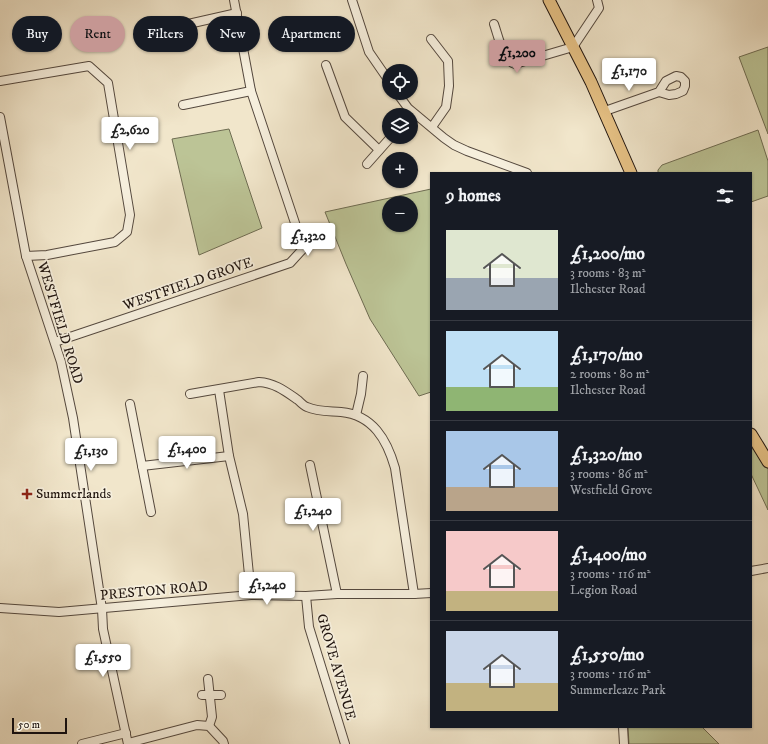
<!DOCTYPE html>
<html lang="en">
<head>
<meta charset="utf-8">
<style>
	body { margin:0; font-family:"IM FELL DW Pica",serif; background:#20242c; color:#f1f3f6; height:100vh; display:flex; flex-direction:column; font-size:15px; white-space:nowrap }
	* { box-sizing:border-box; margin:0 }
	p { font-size:13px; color:#9ea1a6 }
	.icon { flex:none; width:22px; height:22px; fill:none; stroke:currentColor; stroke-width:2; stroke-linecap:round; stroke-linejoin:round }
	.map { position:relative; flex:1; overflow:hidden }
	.sheet { position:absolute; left:430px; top:172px; width:322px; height:556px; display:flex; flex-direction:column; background:#171b24; border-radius:0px; box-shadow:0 1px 3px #0004 }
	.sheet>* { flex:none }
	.hud { position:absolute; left:12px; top:16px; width:358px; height:36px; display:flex; gap:8px }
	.controls { position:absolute; left:382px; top:64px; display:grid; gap:8px }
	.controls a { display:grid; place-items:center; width:36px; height:36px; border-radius:50%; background:#171b24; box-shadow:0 1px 3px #0004; font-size:20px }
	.scale { position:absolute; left:12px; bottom:10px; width:55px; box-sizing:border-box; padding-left:4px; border:2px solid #1f140f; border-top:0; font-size:11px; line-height:14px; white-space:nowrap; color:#1f140f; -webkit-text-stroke:3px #f6efdd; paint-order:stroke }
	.price { position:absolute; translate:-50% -34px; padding:0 9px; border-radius:4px; background:#fff; color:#222; font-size:13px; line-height:26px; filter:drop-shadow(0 1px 2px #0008) }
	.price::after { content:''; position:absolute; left:50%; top:24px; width:12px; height:9px; margin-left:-6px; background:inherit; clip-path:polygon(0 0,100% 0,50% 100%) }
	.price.on { background:#c59692; color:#111 }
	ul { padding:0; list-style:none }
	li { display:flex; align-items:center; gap:12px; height:100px; padding:0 16px }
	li+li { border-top:1px solid #363941 }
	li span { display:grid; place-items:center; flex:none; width:112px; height:80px; border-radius:0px; color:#555 }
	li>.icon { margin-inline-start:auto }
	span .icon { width:48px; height:48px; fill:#fffc; stroke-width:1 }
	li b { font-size:17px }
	h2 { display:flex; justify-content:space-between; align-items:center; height:48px; padding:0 16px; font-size:17px }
	.chip { padding:0 14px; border-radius:18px; background:#171b24; box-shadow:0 1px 3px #0004; font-size:14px; line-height:36px }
	.chip.on { background:#c59692; color:#111 }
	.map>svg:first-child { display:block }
</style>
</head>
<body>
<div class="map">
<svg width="768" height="744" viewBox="0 0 768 744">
	<rect width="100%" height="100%" fill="#f1e6cb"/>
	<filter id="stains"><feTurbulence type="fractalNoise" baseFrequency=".005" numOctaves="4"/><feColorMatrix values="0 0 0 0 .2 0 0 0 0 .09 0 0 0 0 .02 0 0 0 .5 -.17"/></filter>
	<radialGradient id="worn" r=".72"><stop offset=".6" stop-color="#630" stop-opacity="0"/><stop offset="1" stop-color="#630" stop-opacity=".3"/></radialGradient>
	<g fill="#bcc496" stroke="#6e6c52" fill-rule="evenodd">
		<polygon points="768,47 768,134 739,57"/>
		<polygon points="229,129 262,228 199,255 172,139"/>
		<polygon points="758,130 768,161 768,196 751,202 751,173 658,173 658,170 662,165"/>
		<path d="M431,189V392L419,396L370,319L346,264L325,212ZM389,203H411V225H389Z"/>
		<polygon points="751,448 756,451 768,469 768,510 751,474"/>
		<polygon points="628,727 702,727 719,744 629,744"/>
	</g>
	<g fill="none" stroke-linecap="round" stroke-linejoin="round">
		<defs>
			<g id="minor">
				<polyline points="352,0 369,52 389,81"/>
				<path d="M494,24C498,35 503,61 515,64L573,47L599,8L597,0"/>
				<polyline points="153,32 237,13"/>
				<polyline points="431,39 448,61 449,86 446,107 432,127"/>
				<polyline points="326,65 345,117 379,150"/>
				<polyline points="0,81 89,66 108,83 130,215 127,232 115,242 47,255 26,256"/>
				<polyline points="397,93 408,108 444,138 454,145 467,151 527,173"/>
				<polyline points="183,105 251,91"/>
				<polyline points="605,111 659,92 669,95 676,94 683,91 685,86 685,81 681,77 676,76 666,81 659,92"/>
				<polyline points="0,117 26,256 61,362 73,418 102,609 103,629 128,744"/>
				<polyline points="367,164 391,137"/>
				<polyline points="55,342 290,263 302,250 299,235 251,91 234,0"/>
				<polyline points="219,390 229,456 243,514 251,595"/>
				<path d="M190,394L259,382C275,383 285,391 298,400C301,403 304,406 307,407C318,412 330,411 341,412C373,415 387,440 395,468L414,594"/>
				<polyline points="130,404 151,512"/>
				<polyline points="356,415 361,394 363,376"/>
				<polyline points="310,465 337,594"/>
				<polyline points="142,466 229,456"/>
				<polyline points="751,571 768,568"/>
				<polyline points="306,596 309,627 345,744"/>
				<polyline points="0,608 59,612 251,595 306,596 337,594 414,594 431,593"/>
				<polyline points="208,679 212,717 209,726"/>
				<polyline points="202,695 221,695"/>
				<polyline points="623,727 624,744"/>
				<polyline points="128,743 197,725 209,726 223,741 224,744"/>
				<polyline points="82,744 126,733"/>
			</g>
			<g id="highway">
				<polyline points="549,0 591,82 631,173"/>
				<polyline points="751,434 768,462"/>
			</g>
		</defs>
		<use href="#minor" stroke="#54483e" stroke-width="10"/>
		<use href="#highway" stroke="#1f140f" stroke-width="13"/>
		<use href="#minor" stroke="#f6efdd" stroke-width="8"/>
		<use href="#highway" stroke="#e8c386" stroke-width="11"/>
	</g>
	<path fill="#8f2418" stroke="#f6efdd" stroke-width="1.5" d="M25 488h4v4h4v4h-4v4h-4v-4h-4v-4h4z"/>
	<g text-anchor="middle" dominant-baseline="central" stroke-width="3.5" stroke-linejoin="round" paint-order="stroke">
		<g font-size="14" fill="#1f140f" stroke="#f6efdd">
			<text transform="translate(188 284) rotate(-19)">WESTFIELD GROVE</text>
			<text transform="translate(60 323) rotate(73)">WESTFIELD ROAD</text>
			<text transform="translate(154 591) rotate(-5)">PRESTON ROAD</text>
			<text transform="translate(336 667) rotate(74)">GROVE AVENUE</text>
		</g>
		<g font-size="14" fill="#1f140f" stroke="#f6efdd" text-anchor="start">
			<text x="36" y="494">Summerlands</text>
		</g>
	</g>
	<rect width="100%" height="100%" filter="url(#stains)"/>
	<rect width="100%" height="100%" fill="url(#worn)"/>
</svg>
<div class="controls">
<a><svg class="icon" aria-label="locate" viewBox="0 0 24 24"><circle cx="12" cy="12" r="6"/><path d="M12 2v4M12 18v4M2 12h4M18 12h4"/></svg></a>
<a><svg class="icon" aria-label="layers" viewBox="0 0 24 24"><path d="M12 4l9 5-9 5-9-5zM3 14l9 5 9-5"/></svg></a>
<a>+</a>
<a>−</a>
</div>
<div class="scale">50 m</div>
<b class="price on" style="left:517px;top:74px">£1,200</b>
<b class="price" style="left:629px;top:92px">£1,170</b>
<b class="price" style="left:130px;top:151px">£2,620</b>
<b class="price" style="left:308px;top:257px">£1,320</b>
<b class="price" style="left:187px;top:470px">£1,400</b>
<b class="price" style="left:91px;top:472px">£1,130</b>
<b class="price" style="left:313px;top:532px">£1,240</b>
<b class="price" style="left:267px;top:606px">£1,240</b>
<b class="price" style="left:103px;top:678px">£1,550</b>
<div class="hud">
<a class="chip">Buy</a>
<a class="chip on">Rent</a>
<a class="chip">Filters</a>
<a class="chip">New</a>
<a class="chip">Apartment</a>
</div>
<section class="sheet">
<h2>9 homes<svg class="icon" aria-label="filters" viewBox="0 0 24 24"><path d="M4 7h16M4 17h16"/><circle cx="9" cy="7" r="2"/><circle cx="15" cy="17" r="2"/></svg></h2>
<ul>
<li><span style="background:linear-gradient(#dfe7d0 60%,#9aa5b1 0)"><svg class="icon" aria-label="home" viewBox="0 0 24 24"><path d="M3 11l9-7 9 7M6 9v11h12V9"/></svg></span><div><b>£1,200/mo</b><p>3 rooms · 83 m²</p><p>Ilchester Road</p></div></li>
<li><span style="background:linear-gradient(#bfe0f5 70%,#8fb573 0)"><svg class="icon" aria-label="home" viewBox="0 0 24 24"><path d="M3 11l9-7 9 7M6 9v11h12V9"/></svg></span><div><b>£1,170/mo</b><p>2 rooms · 80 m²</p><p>Ilchester Road</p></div></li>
<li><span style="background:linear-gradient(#a9c7e8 70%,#b9a48a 0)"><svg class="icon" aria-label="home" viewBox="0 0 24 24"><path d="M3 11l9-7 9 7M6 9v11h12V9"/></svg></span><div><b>£1,320/mo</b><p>3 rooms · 86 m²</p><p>Westfield Grove</p></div></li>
<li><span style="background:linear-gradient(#f6c9c9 75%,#c2b280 0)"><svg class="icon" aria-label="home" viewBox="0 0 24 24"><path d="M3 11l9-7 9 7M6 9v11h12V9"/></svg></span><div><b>£1,400/mo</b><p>3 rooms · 116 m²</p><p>Legion Road</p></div></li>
<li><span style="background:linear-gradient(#c9d6e8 65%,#c2b280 0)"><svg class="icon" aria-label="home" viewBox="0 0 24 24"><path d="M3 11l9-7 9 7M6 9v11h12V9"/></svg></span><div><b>£1,550/mo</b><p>3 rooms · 116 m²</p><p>Summerleaze Park</p></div></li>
</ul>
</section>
</div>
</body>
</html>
